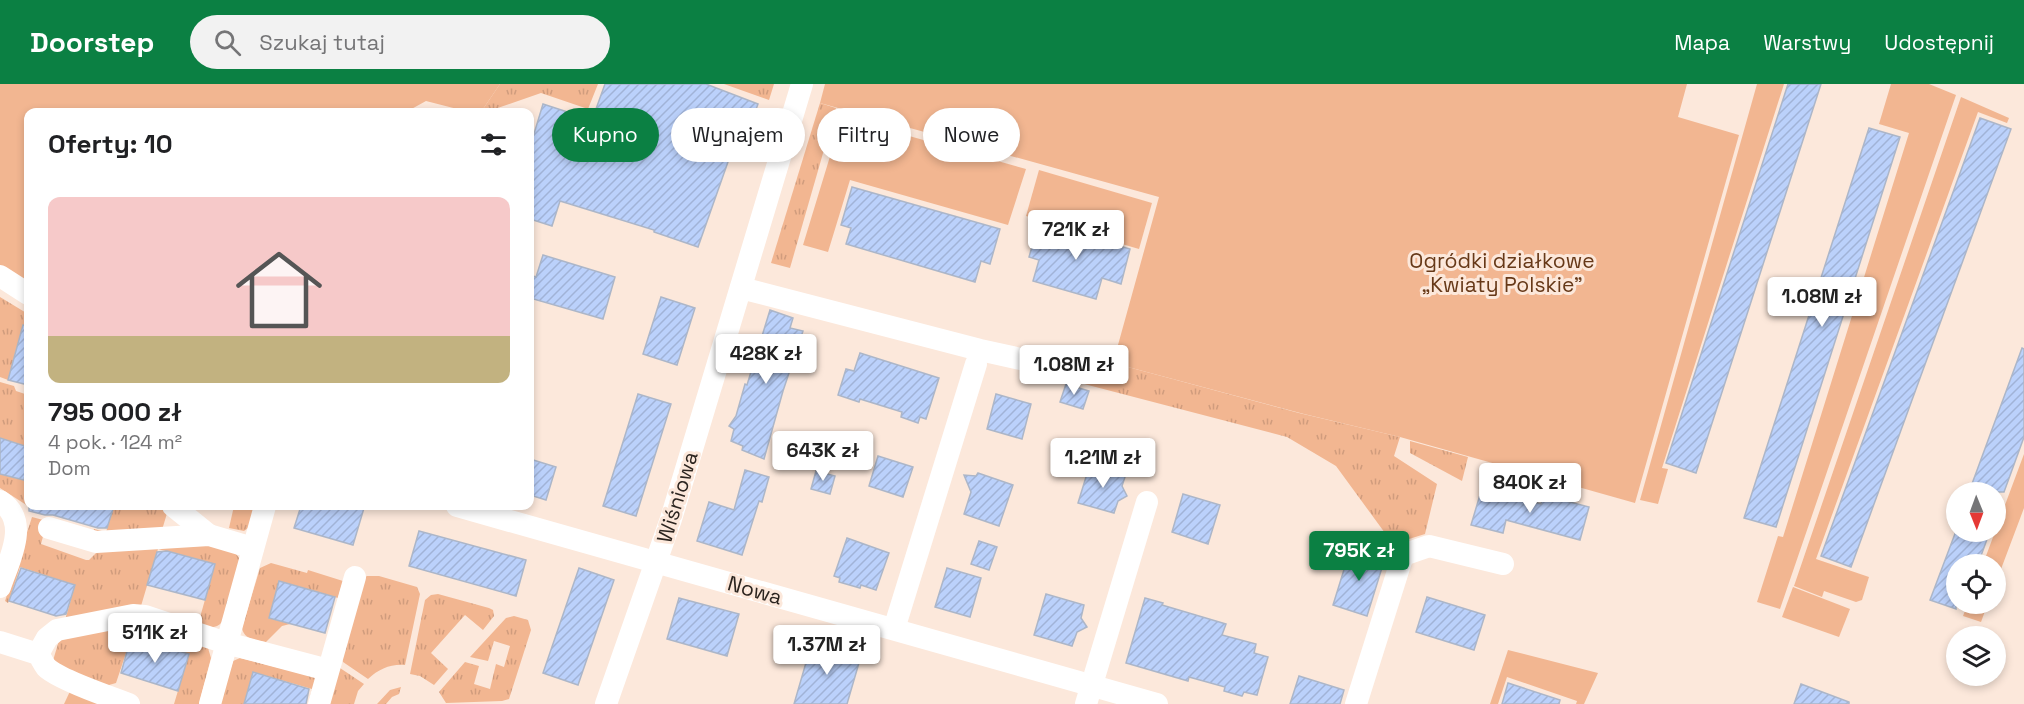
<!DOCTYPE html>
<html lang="pl">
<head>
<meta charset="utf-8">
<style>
	body { margin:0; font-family:"Space Grotesk",sans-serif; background:#f2f2f2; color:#202124; height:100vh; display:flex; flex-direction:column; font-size:22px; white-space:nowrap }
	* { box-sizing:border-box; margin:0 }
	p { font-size:20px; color:#757577 }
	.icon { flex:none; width:33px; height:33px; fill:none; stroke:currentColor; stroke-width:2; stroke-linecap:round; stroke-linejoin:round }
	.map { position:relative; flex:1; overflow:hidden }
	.sheet { position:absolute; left:24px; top:24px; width:510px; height:402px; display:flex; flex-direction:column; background:#fff; border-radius:12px; box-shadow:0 3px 9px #0003 }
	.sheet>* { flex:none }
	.hud { position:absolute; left:552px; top:24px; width:570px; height:54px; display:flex; gap:12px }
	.needle { width:39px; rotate:179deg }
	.controls { position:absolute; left:1946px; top:398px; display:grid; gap:12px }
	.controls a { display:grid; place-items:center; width:60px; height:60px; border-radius:50%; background:#fff; box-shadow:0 3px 9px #0003; font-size:30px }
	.price { position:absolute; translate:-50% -51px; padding:0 14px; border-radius:6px; background:#fff; color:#222; font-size:20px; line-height:39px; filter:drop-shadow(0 2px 3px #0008) }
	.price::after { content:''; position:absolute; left:50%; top:36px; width:18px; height:14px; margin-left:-9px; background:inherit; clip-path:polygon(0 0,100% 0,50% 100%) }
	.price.selected { background:#0b8043; color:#fff }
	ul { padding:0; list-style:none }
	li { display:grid; align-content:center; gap:12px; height:318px; padding:0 24px }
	li span { display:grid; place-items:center; height:186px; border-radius:12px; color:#555 }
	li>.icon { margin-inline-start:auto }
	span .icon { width:108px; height:108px; fill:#fffc; stroke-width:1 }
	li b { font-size:26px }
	h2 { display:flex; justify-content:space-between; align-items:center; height:72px; padding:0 24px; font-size:26px }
	.tag { padding:0 21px; border-radius:27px; background:#fff; box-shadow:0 3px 9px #0003; font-size:21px; line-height:54px }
	.tag.selected { background:#0b8043; color:#fff }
	header { display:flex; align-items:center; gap:36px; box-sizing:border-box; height:84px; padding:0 30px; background:#0b8043; color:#fff }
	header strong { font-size:28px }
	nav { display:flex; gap:33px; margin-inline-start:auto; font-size:21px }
	.search { width:420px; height:54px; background:#f2f2f2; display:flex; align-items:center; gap:15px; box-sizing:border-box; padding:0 21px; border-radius:33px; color:#757577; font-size:22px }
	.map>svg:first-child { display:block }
</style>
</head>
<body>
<header>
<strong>Doorstep</strong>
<div class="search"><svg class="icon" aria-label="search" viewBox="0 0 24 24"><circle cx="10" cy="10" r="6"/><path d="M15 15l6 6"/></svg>Szukaj tutaj</div>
<nav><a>Mapa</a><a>Warstwy</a><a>Udostępnij</a></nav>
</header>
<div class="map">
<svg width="2024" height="620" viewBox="0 0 2024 620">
	<defs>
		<pattern id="grass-tufts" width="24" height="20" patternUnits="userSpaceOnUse" patternTransform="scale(1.5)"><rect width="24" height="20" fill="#f2b691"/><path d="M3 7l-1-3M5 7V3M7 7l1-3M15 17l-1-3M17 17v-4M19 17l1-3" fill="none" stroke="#d09c7d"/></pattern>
		<pattern id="building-hatch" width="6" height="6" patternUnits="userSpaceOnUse" patternTransform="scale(1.5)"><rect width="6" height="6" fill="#bbd1fb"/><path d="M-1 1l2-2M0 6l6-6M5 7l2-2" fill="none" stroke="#a1b3d7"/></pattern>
	</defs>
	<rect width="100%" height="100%" fill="#fce8db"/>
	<g fill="url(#grass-tufts)">
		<polygon points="500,0 598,0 588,25 541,9 486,28 481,28"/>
		<polygon points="724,0 774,0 769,16"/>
		<polygon points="820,19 836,24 790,184 771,179"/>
		<polygon points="0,213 28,230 28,266 17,263 8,296 0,293"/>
		<polygon points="1113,279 1299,329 1400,353 1394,372 1437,400 1425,450 1393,460 1336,382 1287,353 1042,289"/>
		<polygon points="0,298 14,302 16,307 28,311 28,363 0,354"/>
		<polygon points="1410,357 1468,373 1462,397 1410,369"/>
		<polygon points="28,379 28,422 32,422 31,424 0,404 0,390 23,396"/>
		<polygon points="114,422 164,422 168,426 162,446 92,451 94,445 106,448"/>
		<polygon points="234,422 257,422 248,444 244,447 229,444"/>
		<path d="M32,433L47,437L41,460L86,476H89L101,464L210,457L236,470L240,475L222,538C215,546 209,543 199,540V537L215,480L158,465L141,522L64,540L75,501L20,483L9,517L8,519L5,517Z"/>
		<path d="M271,479L307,489L308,486L343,497L338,514L279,498L269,534L290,540L282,542L266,558C256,556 244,556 242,544L260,484Z"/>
		<path d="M367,492H379L417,503L420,510L405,581C390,580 379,585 368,595L343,578L341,573L364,494Z"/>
		<polygon points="438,510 489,524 493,526 494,532 483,546 465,531 431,569 448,585 434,601 420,592 410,590 425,516 431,511"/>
		<polygon points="514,532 528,536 531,546 509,615 502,617 446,619 439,608 465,578 479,582 474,600 490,605 496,580 504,583 510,562 494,557 488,577 470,573 506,534"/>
		<polygon points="132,537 208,564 211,574 199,620 174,620 189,570 131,554 116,599 102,603 52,580 60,553"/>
		<polygon points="240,574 319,594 315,620 308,620 312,605 253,588 244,620 220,620 233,577"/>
		<polygon points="337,582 364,600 358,607 354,620 326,620"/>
		<polygon points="72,603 113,620 64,620"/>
		<polygon points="401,603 399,610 392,613 386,620 377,620 390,606"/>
	</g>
	<g fill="#f2b691">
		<polygon points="0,0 500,0 481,28 469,28 426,17 406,28 28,28 28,199 0,181"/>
		<polygon points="825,0 1687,0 1678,33 1739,51 1635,419 1400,353 1304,330 1113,279 1159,113 820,19"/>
		<polygon points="1757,0 1784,0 1662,384 1668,385 1658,420 1640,416"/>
		<polygon points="1891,0 1929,0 1956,11 1780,525 1757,518 1778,452 1783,453 1909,49 1879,40"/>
		<polygon points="1961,13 2009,34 2007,39 1978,28 1816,475 1869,493 1862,516 1856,518 1824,507 1822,513 1794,502"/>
		<polygon points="842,33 1026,85 1008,141 850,96 828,168 803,161"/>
		<polygon points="1039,86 1152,119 1139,165 1026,132"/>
		<polygon points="2024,370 2024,424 1995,501 1995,480 1983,480"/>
		<polygon points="1793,503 1850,525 1839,553 1782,533"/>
		<polygon points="1968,519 1988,519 1981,538 1963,532"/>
		<polygon points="1508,566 1598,589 1584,620 1576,620 1577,617 1507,593 1498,620 1490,620"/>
	</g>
	<g fill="url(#building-hatch)" stroke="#acb6c8" stroke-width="1.5">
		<polygon points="605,0 706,0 758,20 743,61 735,58 698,163 654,148 654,146 560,117 552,142 530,135 530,63 543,20 592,36"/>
		<polygon points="1788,0 1821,0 1696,389 1666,379"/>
		<polygon points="1980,34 2011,45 1851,483 1821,472"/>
		<polygon points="1869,44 1900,53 1776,443 1744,434"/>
		<polygon points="852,103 1000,145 990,180 981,177 975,198 846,160 851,144 841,141"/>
		<polygon points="1039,139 1130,165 1121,200 1102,194 1096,215 1033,197 1039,176 1029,173"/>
		<polygon points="543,171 615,193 603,235 530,214 530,191 536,193"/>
		<polygon points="661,213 695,224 677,281 643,270"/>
		<polygon points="770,226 793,234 790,244 803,247 783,307 764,375 742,366 743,362 731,357 734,345 729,342 736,332 745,300 747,301"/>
		<polygon points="23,241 28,242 28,301 8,296"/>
		<polygon points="2022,264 2024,265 2024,353 2004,408 1969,408"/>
		<polygon points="860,269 939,294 926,335 920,333 918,339 901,333 902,328 860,315 859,318 838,311 846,285 854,287"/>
		<polygon points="1066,300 1089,307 1083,325 1060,318"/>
		<polygon points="638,310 671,320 636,432 603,422"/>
		<polygon points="996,310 1031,320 1022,355 987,345"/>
		<polygon points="0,354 28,363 28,379 24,396 0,390"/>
		<polygon points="878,372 913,383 903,413 869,402"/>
		<polygon points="530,375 556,383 546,416 530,411"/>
		<polygon points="1090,380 1126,390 1122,402 1127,412 1118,417 1114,429 1078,419"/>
		<polygon points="745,386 769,393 762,418 759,417 742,471 697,457 709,418 734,426"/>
		<polygon points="816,387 835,392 830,410 811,405"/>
		<polygon points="978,389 1013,401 999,442 964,430 971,408 964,391 976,392"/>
		<polygon points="1482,404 1541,420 1543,411 1589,423 1580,456 1506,436 1503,449 1471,441"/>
		<polygon points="1183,410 1220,421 1208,460 1172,448"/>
		<polygon points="29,422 114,422 107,444 98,444 53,431 45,431 29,427"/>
		<polygon points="301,422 354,422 364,424 353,461 294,444"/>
		<polygon points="419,447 526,476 516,512 409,482"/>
		<polygon points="1956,447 1990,447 1978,480 1956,480 1956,525 1930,516"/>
		<polygon points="847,454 889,469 876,506 861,501 860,504 839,498 840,494 834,492"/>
		<polygon points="979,457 997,463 989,486 971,480"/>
		<polygon points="1351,463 1385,474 1367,532 1333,521"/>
		<polygon points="167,467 215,480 205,516 147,501 157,468"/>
		<polygon points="21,484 75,501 66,530 56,532 9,517"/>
		<polygon points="579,484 614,496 578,601 543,589"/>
		<polygon points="947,484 981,494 970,533 935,523"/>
		<polygon points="279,497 335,513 325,549 269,534"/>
		<polygon points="1046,510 1084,521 1081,534 1087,543 1077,548 1072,562 1034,551"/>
		<polygon points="1427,513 1485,531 1474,566 1416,548"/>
		<polygon points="679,514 739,530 727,572 667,555"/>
		<polygon points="1145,514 1163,519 1162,521 1226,540 1222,551 1256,560 1254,569 1268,573 1257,611 1244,608 1242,612 1224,607 1225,603 1189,593 1188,597 1126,579"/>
		<polygon points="131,553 189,570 178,607 121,589"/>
		<polygon points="812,558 861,572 847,620 794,620"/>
		<polygon points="253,588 309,605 306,620 244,620"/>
		<polygon points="1299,592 1344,606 1340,620 1290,620"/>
		<polygon points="1508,599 1560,616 1559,620 1502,620"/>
		<polygon points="1801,600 1849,618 1849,620 1794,620"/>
	</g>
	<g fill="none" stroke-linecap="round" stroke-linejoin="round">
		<g stroke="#fff" stroke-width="22">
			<polyline points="0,192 28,210"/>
			<polyline points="741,204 980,266 1039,279"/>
			<path d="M0,417C31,437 9,476 0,503"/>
			<polyline points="173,422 209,451"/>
			<polyline points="457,422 1157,620"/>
			<polyline points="49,444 96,458 209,451 253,464"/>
			<polyline points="894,545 976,280"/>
			<path d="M0,558L38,570C41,574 43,579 46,583C56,594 112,614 129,620"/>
			<polyline points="38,570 47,554 57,546 133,531 145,532 226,559 328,586"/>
			<polyline points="210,620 265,422"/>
			<polyline points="319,620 355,493"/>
			<polyline points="606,620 671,435 802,0"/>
			<polyline points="1086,620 1147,418"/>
			<polyline points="1356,620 1403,471 1429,462 1503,480"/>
		</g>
	</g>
	<g text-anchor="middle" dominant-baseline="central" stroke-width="6" stroke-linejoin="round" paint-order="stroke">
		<g font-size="21" fill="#673918" stroke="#fce8db">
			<text x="1502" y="176">Ogródki działkowe<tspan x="1502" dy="24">„Kwiaty Polskie”</tspan></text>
		</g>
		<g font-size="21" fill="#2b241f" stroke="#fce8db">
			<text transform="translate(677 413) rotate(-73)">Wiśniowa</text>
			<text transform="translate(755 506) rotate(16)">Nowa</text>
		</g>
	</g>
</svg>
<div class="controls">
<a><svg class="needle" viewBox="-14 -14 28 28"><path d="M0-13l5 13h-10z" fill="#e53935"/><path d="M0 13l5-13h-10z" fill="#757577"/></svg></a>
<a><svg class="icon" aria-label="locate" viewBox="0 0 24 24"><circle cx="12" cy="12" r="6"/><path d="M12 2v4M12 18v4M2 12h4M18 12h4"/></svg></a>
<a><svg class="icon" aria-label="layers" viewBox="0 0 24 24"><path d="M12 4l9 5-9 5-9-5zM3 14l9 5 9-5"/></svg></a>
</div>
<b class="price" style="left:1076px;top:177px">721K zł</b>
<b class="price" style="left:1822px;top:244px">1.08M zł</b>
<b class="price" style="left:766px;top:301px">428K zł</b>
<b class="price" style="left:1074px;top:312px">1.08M zł</b>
<b class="price" style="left:823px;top:398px">643K zł</b>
<b class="price" style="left:1103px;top:405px">1.21M zł</b>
<b class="price" style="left:1530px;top:430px">840K zł</b>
<b class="price selected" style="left:1359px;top:498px">795K zł</b>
<b class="price" style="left:155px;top:580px">511K zł</b>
<b class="price" style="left:827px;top:592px">1.37M zł</b>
<div class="hud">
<a class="tag selected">Kupno</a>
<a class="tag">Wynajem</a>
<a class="tag">Filtry</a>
<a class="tag">Nowe</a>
</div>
<section class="sheet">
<h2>Oferty: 10<svg class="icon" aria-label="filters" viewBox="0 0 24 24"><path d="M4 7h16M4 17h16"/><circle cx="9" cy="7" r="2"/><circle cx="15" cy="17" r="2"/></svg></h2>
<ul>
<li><span style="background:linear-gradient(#f6c9c9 75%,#c2b280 0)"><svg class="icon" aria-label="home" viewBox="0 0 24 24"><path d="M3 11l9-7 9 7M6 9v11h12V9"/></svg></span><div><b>795 000 zł</b><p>4 pok. · 124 m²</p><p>Dom</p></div></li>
</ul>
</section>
</div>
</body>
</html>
